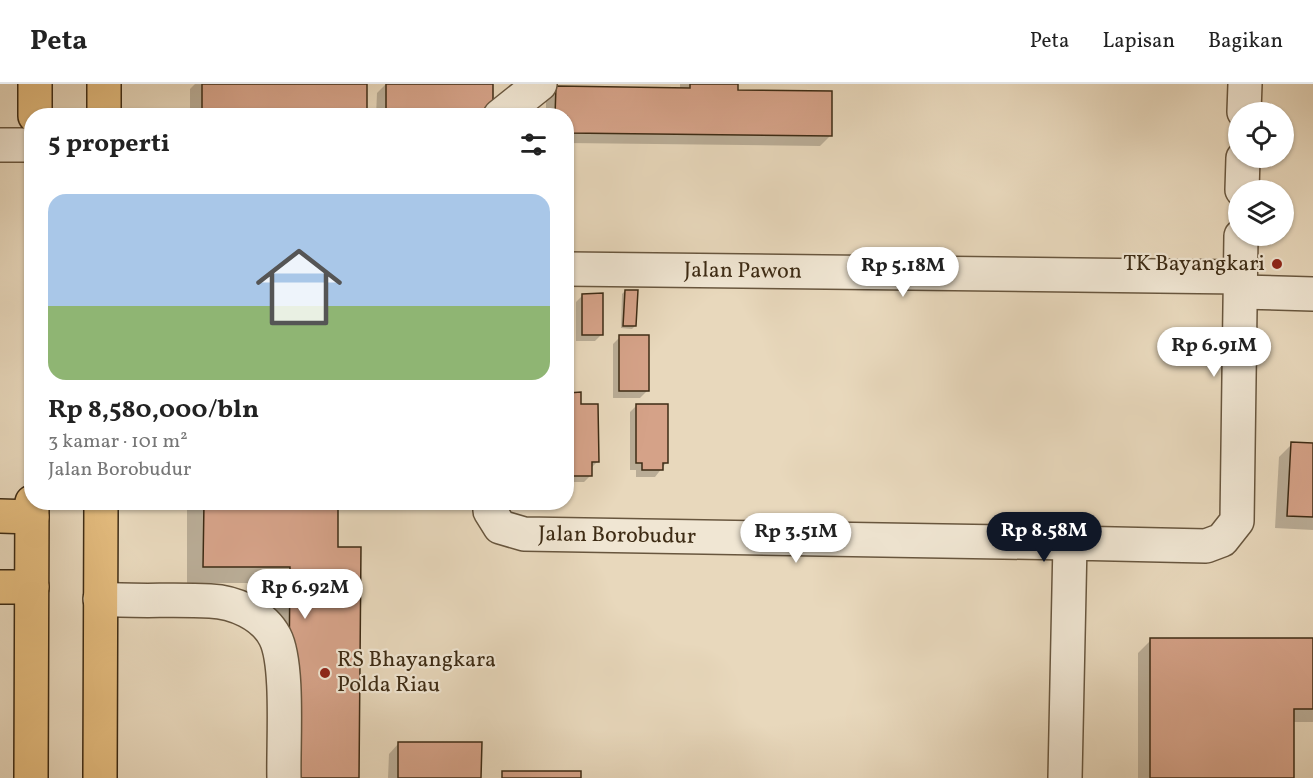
<!DOCTYPE html>
<html lang="id">
<head>
<meta charset="utf-8">
<style>
	body { margin:0; font-family:Vollkorn,serif; background:#f2f2f2; color:#222; height:100vh; display:flex; flex-direction:column; font-size:22px; white-space:nowrap }
	* { box-sizing:border-box; margin:0 }
	p { font-size:20px; color:#767676 }
	.icon { flex:none; width:33px; height:33px; fill:none; stroke:currentColor; stroke-width:2; stroke-linecap:round; stroke-linejoin:round }
	.map { position:relative; flex:1; overflow:hidden }
	.side { position:absolute; left:24px; top:24px; width:550px; height:402px; display:flex; flex-direction:column; background:#fff; border-radius:24px; box-shadow:0 2px 4px #0004 }
	.side>* { flex:none }
	.tools { position:absolute; left:1228px; top:18px; display:grid; gap:12px }
	.tools a { display:grid; place-items:center; width:66px; height:66px; border-radius:50%; background:#fff; box-shadow:0 2px 4px #0004; font-size:30px }
	.price { position:absolute; translate:-50% -51px; padding:0 14px; border-radius:21px; background:#fff; color:#222; font-size:20px; line-height:39px; filter:drop-shadow(0 2px 3px #0008) }
	.price::after { content:''; position:absolute; left:50%; top:36px; width:18px; height:14px; margin-left:-9px; background:inherit; clip-path:polygon(0 0,100% 0,50% 100%) }
	.price.selected { background:#111827; color:#fff }
	ul { padding:0; list-style:none }
	li { display:grid; align-content:center; gap:12px; height:318px; padding:0 24px }
	li span { display:grid; place-items:center; height:186px; border-radius:18px; color:#555 }
	li>.icon { margin-inline-start:auto }
	span .icon { width:108px; height:108px; fill:#fffc; stroke-width:1 }
	li b { font-size:26px }
	h2 { display:flex; justify-content:space-between; align-items:center; height:72px; padding:0 24px; font-size:26px }
	header { display:flex; align-items:center; gap:36px; box-sizing:border-box; height:84px; padding:0 30px; background:#fff; border-bottom:2px solid #e0e0e0 }
	header strong { font-size:28px }
	nav { display:flex; gap:33px; margin-inline-start:auto; font-size:21px }
	.map>svg:first-child { display:block }
</style>
</head>
<body>
<header>
<strong>Peta</strong>
<nav><a>Peta</a><a>Lapisan</a><a>Bagikan</a></nav>
</header>
<div class="map">
<svg width="1313" height="694" viewBox="0 0 1313 694">
	<rect width="100%" height="100%" fill="#e8d8bc"/>
	<filter id="stains"><feTurbulence type="fractalNoise" baseFrequency=".00333" numOctaves="4"/><feColorMatrix values="0 0 0 0 .2 0 0 0 0 .09 0 0 0 0 .02 0 0 0 .5 -.17"/></filter>
	<radialGradient id="worn" r=".72"><stop offset=".6" stop-color="#630" stop-opacity="0"/><stop offset="1" stop-color="#630" stop-opacity=".3"/></radialGradient>
	<g fill="#0003">
		<polygon points="195,0 366,0 366,32 190,32 190,5"/>
		<polygon points="386,0 451,0 492,32 376,32 377,9"/>
		<polygon points="680,0 737,0 737,8 830,52 820,62 567,59 567,32 546,32 546,14 556,4 680,5"/>
		<polygon points="625,207 635,242 632,245 621,244 622,210"/>
		<polygon points="583,211 602,250 595,257 576,257 576,218"/>
		<polygon points="620,253 647,307 640,314 613,314 613,260"/>
		<polygon points="569,310 580,321 598,377 591,384 591,391 584,398 567,398 567,312"/>
		<polygon points="637,321 666,379 655,393 636,393 636,386 630,386 630,328"/>
		<polygon points="1292,360 1313,360 1313,446 1275,444 1279,373"/>
		<polygon points="187,418 336,418 272,694 274,499 187,499"/>
		<polygon points="1313,555 1313,638 1292,638 1292,694 1138,694 1138,569 1151,556"/>
		<polygon points="399,659 480,694 388,694 389,670"/>
	</g>
	<g fill="#d5a288" stroke="#3d2b14" stroke-width="1.5">
		<rect x="202" y="0" width="165" height="32"/>
		<rect x="386" y="0" width="107" height="32"/>
		<polygon points="690,0 738,0 738,6 832,7 832,52 567,49 567,32 555,32 556,2 690,4"/>
		<polygon points="625,206 638,206 636,242 623,242"/>
		<polygon points="603,209 603,251 582,251 582,210"/>
		<rect x="619" y="251" width="30" height="56"/>
		<polygon points="581,308 581,320 598,320 599,378 592,378 592,392 573,392 573,378 567,378 568,309"/>
		<polygon points="636,320 668,320 668,379 663,379 663,386 642,386 642,379 636,379"/>
		<polygon points="1291,358 1313,359 1313,433 1287,432"/>
		<polygon points="204,418 338,418 338,463 361,463 359,694 288,694 290,483 203,483"/>
		<polygon points="1150,554 1313,554 1313,625 1294,625 1294,694 1150,694"/>
		<polygon points="398,658 482,658 481,694 398,694"/>
		<rect x="502" y="687" width="79" height="7"/>
	</g>
	<g fill="none" stroke-linecap="round" stroke-linejoin="round">
		<defs>
			<g id="minor">
				<polyline points="1244,28 1245,0"/>
				<polyline points="500,32 540,0"/>
				<polyline points="0,61 32,61"/>
				<polyline points="1242,106 1243,74"/>
				<path id="s1" d="M567,185L1240,193"/>
				<polyline points="1241,208 1313,210"/>
				<path id="s2" d="M490,418V427L500,443L524,450L1070,459"/>
				<path d="M100,515C136,518 173,515 210,517C234,518 263,530 275,553C289,580 283,660 284,694"/>
				<polyline points="1065,694 1070,459 1206,462 1222,456 1237,437 1241,152"/>
			</g>
			<g id="major">
				<polyline points="35,0 35,32"/>
				<polyline points="104,32 104,0"/>
				<polyline points="0,432 32,433"/>
				<polyline points="0,503 32,503"/>
				<polyline points="31,694 32,418"/>
				<polyline points="100,694 101,418"/>
			</g>
		</defs>
		<use href="#minor" stroke="#68563e" stroke-width="36"/>
		<use href="#major" stroke="#3d2b14" stroke-width="36"/>
		<use href="#minor" stroke="#f0e6d3" stroke-width="33"/>
		<use href="#major" stroke="#e4bc7e" stroke-width="33"/>
	</g>
	<g fill="#8f2418" stroke="#f0e6d3" stroke-width="2">
		<circle cx="1277" cy="180" r="6"/>
		<circle cx="325" cy="589" r="6"/>
	</g>
	<g text-anchor="middle" dominant-baseline="central" stroke-width="4.5" stroke-linejoin="round" paint-order="stroke">
		<g font-size="22" fill="#3d2b14" stroke="#f0e6d3" text-anchor="end">
			<text x="1265" y="180">TK Bayangkari</text>
			<text x="337" y="576" text-anchor="start">RS Bhayangkara<tspan x="337" dy="25">Polda Riau</tspan></text>
		</g>
		<g font-size="22" fill="#3d2b14" stroke="#f0e6d3">
			<text stroke="none"><textPath href="#s1" startOffset="176">Jalan Pawon</textPath></text>
			<text stroke="none"><textPath href="#s2" startOffset="146">Jalan Borobudur</textPath></text>
		</g>
	</g>
	<rect width="100%" height="100%" filter="url(#stains)"/>
	<rect width="100%" height="100%" fill="url(#worn)"/>
</svg>
<div class="tools">
<a><svg class="icon" aria-label="locate" viewBox="0 0 24 24"><circle cx="12" cy="12" r="6"/><path d="M12 2v4M12 18v4M2 12h4M18 12h4"/></svg></a>
<a><svg class="icon" aria-label="layers" viewBox="0 0 24 24"><path d="M12 4l9 5-9 5-9-5zM3 14l9 5 9-5"/></svg></a>
</div>
<b class="price" style="left:903px;top:214px">Rp 5.18M</b>
<b class="price" style="left:1214px;top:294px">Rp 6.91M</b>
<b class="price selected" style="left:1044px;top:479px">Rp 8.58M</b>
<b class="price" style="left:796px;top:480px">Rp 3.51M</b>
<b class="price" style="left:305px;top:536px">Rp 6.92M</b>
<section class="side">
<h2>5 properti<svg class="icon" aria-label="filters" viewBox="0 0 24 24"><path d="M4 7h16M4 17h16"/><circle cx="9" cy="7" r="2"/><circle cx="15" cy="17" r="2"/></svg></h2>
<ul>
<li><span style="background:linear-gradient(#a9c7e8 60%,#8fb573 0)"><svg class="icon" aria-label="home" viewBox="0 0 24 24"><path d="M3 11l9-7 9 7M6 9v11h12V9"/></svg></span><div><b>Rp 8,580,000/bln</b><p>3 kamar · 101 m²</p><p>Jalan Borobudur</p></div></li>
</ul>
</section>
</div>
</body>
</html>
